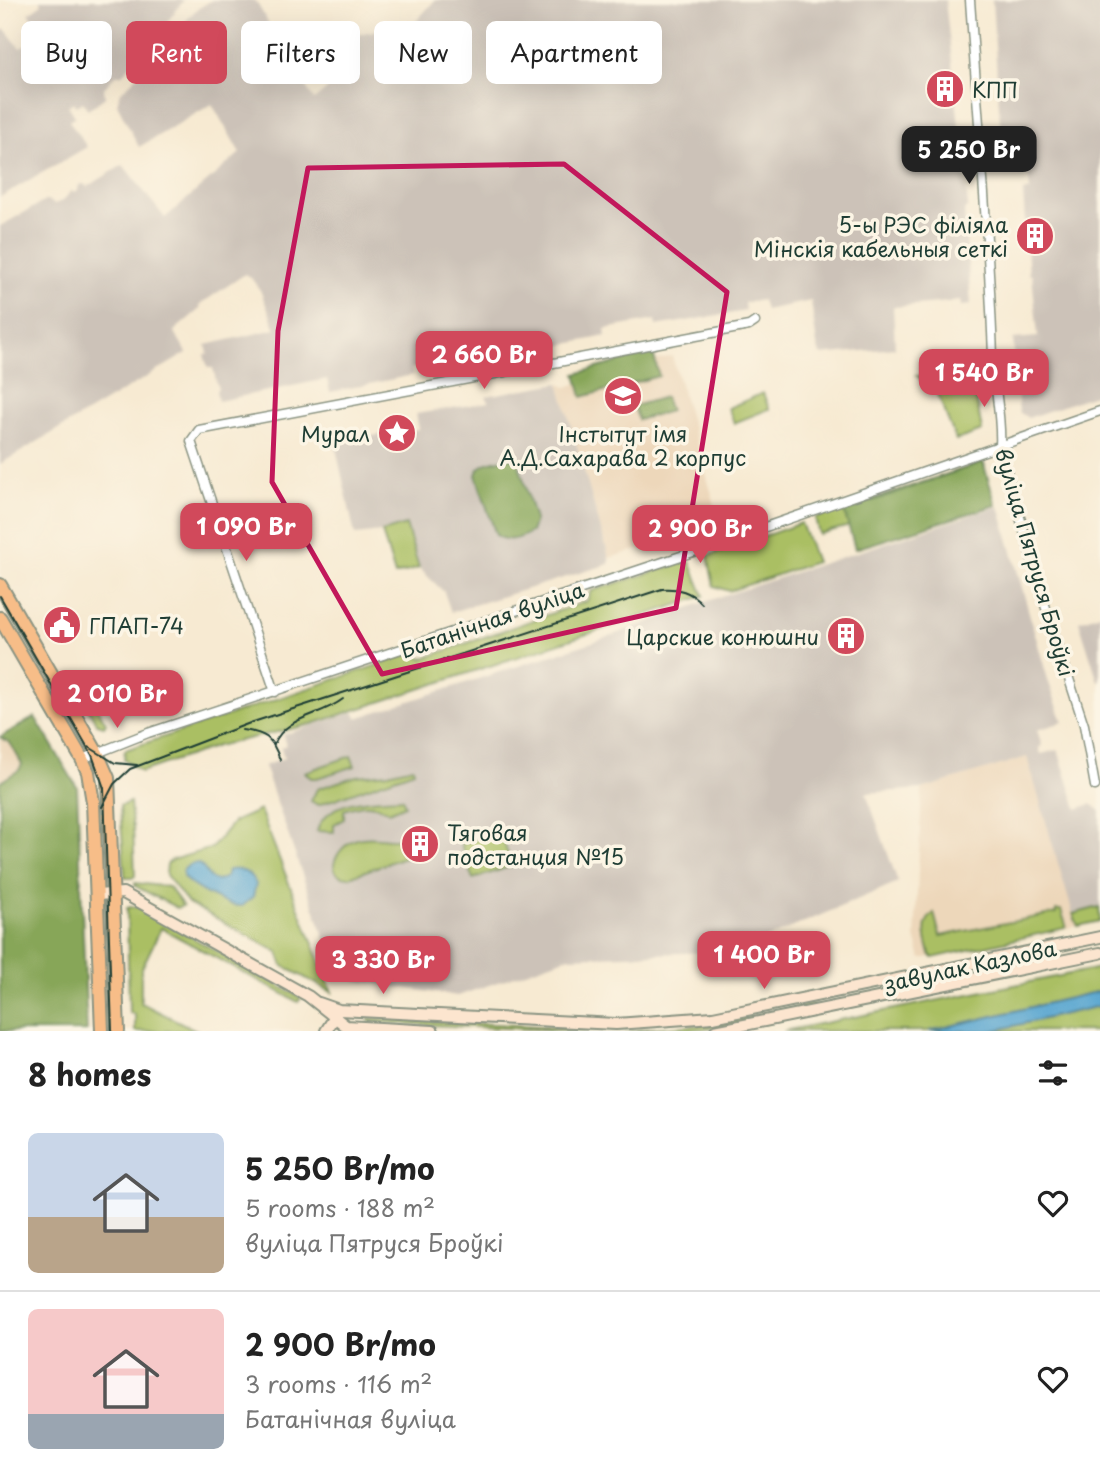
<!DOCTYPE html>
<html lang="en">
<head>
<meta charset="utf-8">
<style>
	body { margin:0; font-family:"Playpen Sans",sans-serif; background:#f6f6f6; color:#222; height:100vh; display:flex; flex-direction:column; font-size:26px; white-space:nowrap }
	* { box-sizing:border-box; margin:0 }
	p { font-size:23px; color:#767676 }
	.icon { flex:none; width:38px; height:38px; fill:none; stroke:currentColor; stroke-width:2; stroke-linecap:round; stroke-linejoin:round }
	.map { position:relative; height:1031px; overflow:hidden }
	.side { display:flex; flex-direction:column; background:#fff; flex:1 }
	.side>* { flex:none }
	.hud { position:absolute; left:21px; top:21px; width:700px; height:63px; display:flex; gap:14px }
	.price { position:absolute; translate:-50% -60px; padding:0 16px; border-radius:14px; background:#d1495b; color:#fff; font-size:23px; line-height:46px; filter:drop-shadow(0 2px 4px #0008) }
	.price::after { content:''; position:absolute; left:50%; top:42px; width:21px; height:16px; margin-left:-10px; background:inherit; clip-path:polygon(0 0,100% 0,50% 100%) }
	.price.current { background:#222; color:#fff }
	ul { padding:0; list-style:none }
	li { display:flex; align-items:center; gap:21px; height:175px; padding:0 28px }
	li+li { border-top:2px solid #e0e0e0 }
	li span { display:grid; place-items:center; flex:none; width:196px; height:140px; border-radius:10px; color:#555 }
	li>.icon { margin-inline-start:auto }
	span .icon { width:84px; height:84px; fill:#fffc; stroke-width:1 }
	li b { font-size:30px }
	h2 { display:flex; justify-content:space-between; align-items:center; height:84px; padding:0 28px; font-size:30px }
	.pill { padding:0 24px; border-radius:10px; background:#fff; box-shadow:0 7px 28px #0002; font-size:24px; line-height:63px }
	.pill.current { background:#d1495b; color:#fff }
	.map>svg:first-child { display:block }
</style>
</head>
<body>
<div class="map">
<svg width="1100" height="1031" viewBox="0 0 1100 1031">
	<rect width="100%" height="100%" fill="#fcf5e5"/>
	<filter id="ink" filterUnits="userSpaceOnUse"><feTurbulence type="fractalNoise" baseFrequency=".0143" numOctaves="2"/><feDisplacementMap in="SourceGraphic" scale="14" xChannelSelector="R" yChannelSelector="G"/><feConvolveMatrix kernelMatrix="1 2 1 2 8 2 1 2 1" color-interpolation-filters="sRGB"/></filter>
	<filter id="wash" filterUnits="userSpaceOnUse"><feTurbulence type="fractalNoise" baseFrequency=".00686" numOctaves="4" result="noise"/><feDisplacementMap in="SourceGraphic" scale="28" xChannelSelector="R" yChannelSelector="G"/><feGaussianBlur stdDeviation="1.57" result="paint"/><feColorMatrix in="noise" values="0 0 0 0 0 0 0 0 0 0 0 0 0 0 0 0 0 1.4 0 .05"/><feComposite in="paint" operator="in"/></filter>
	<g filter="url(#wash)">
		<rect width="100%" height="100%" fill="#f7ead2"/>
		<g fill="#edd7ba">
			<polygon points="672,356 721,526 609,558 559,383 566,387"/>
			<polygon points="0,739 10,743 23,764 19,770 0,782"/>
			<polygon points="1027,757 1078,926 921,959 915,937 922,789"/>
		</g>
		<g fill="#ccc2b8">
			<polygon points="40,0 184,0 142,54 121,75 116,75 110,81 104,88 105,97 88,110 83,102 77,106 73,102 68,106 75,116 69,121 87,147 0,197 0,32 5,29 20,48 43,36 29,13 42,4"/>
			<polygon points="212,0 255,0 314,100 334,83 320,46 333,40 378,30 397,29 406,33 435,0 945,0 968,206 964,211 971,305 961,306 960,301 893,307 895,348 820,355 817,345 811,301 765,310 762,300 744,303 745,311 656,326 655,320 605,329 606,336 514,355 458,371 445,372 428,366 428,370 417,372 416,367 411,369 413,375 330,392 327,379 218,401 216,390 218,389 213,368 208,368 204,355 208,353 206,345 276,329 260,290 251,278 245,274 199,305 201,308 174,331 187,353 0,464 0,226 47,200 54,204 63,201 71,191 74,192 78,190 79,185 84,184 87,187 123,165 165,218 240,153 212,104 139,147 117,104 120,93 160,53 182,25 196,10"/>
			<polygon points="992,0 1100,0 1100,393 1028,418 1019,412 1013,339 1038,337 1032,275 1029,275 1023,192 1030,190 1027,165 1003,167"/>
			<polygon points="559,383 609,558 609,564 451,612 444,592 419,568 395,575 382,532 355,535 335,444 382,434 384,443 392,441 391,433 419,429 416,414 489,402 486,396"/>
			<polygon points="999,506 1048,680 1063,722 1037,730 1042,746 1039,747 1041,754 1058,750 1077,809 1091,804 1100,810 1100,910 1099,908 1073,914 1027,757 922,789 866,793 898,882 737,951 568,957 458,996 345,979 338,976 264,766 284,758 281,748 286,746 283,735 354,712 357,718 599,640 708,601"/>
			<polygon points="1100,614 1100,681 1098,681 1079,621"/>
		</g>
		<g fill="#aabf63" stroke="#647e4c" stroke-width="2">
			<polygon points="972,374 982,431 956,440 937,392 917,376"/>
			<polygon points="763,393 769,409 734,423 728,408"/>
			<polygon points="983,462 985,466 857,548 850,526 819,534 815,518"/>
			<polygon points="801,523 816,562 729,591 714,586 708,556"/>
			<polygon points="406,525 419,568 395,575 382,532"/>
			<polygon points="688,561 690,562 704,596 312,724 217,746 141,772 124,759 125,750 413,653 422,659 587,601 591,591"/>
			<polygon points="77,680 83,682 106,723 104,726 97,724 73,684"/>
			<polygon points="351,756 355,766 317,778 311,778 305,772"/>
			<polygon points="413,767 414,771 318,805 311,801 317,789 356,776 388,773"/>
			<path d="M402,798L405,805L389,812C372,802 362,804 344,810V819L334,824V832L317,831C327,798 373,800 402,798Z"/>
			<polygon points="130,802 132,825 133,825 135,876 132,878 125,878 120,806"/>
			<polygon points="260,810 332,992 283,966 278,952 188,903 166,875 167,864 172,860 212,848 233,822"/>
			<polygon points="500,831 512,866 473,879 461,844"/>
			<path d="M422,834L423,837L404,844L407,856L349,877C320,876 339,844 357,839C368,835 383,839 395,839C404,838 413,835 422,834Z"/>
			<polygon points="135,883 169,887 183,906 177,908 135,886"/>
			<polygon points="131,907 137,907 301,998 298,1002 161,928 141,970 141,1003 198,1031 135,1031 135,1014 129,1013 127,908"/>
			<polygon points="1099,907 1100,921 1078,926 1073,914"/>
			<path d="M1056,910H1061L1066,925L1065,928L933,958L930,954C926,939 920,923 934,913L940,936L1056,913Z"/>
			<polygon points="1100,968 1100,991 929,1031 784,1031"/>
			<path d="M814,1004L815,1008C773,1016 731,1027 689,1030C583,1031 475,1028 369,1022V1018L620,1030L716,1024Z"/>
			<polygon points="1100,1006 1100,1031 992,1031"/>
		</g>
		<g fill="#87a659" stroke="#537246" stroke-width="2">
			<polygon points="653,352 659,376 582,397 576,374"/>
			<polygon points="665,397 670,411 638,420 634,406"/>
			<path d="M510,458L518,461L535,520L531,532C519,539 508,543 496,535L476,475C479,461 498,461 510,458Z"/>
			<polygon points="983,462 996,505 855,549 844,511"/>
			<polygon points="35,717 77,787 87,1031 0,1031 0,782 19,770 22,764 10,743 0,737"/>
		</g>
		<g fill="#56a5d0" stroke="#3a7182" stroke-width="2">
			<path d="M197,863C207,867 205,878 217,881L226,877L228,870C242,868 250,872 256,884L253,897L242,906C228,907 192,888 183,877V870L189,865Z"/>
			<polygon points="1100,991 1100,1006 992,1031 929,1031"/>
		</g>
	</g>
	<g filter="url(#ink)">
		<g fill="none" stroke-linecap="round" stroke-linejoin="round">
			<defs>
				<g id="minor">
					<path d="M970,0C978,119 989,237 993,357C994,387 1002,417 1000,447L1045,605L1084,725L1095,786"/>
					<polyline points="275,692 191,441 199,430 749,326 755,322"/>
					<polyline points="82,759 148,733 699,550 1100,411"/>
				</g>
				<g id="secondary">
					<polyline points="98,895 123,893 308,996 346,1026 433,1031"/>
					<polyline points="319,1003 339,1010 616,1024 713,1017 1100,937"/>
					<polyline points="326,1031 336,1015"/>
					<polyline points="715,1031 1100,953"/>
				</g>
				<g id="primary">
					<polyline points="0,585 97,753 108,778 118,1031"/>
					<polyline points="0,618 82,759 88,772 93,802 102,1031"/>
				</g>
			</defs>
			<use href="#minor" stroke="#8b9483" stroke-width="11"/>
			<use href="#secondary" stroke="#8b9483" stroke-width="14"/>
			<use href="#primary" stroke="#8b9483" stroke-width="16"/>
			<use href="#minor" stroke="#fff" stroke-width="8"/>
			<use href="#secondary" stroke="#fce5cf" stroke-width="10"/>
			<use href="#primary" stroke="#f7bd88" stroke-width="12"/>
			<g stroke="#1f3d34" stroke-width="2">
				<polyline points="0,596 92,755 104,788 112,1031"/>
				<path d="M242,730C266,733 272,737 280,760"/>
				<path d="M274,744C287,715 320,717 343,699"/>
				<polyline points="89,747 115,763 137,765"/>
				<path d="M102,807L114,784L130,769L250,723L662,589C678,588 691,591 702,604"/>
			</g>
		</g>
	</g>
	<path fill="none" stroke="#c2185b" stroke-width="5" stroke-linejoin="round" d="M564,164L727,292L676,608L382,674L272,482L278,331L308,168Z"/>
	<defs>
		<symbol id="building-disc" viewBox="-11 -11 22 22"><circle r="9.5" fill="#d1495b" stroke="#fcf5e5"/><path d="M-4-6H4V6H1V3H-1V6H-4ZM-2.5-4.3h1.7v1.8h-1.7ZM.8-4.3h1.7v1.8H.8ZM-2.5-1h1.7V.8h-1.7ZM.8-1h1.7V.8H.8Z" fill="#fff"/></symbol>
		<symbol id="university-disc" viewBox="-11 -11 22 22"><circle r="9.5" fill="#d1495b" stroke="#fcf5e5"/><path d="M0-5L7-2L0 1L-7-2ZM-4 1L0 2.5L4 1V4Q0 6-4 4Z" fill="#fff"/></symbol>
		<symbol id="sight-disc" viewBox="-11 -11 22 22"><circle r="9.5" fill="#d1495b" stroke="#fcf5e5"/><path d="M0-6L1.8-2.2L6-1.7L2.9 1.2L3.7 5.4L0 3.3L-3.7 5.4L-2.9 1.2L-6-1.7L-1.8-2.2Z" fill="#fff"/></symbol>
		<symbol id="civic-disc" viewBox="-11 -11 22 22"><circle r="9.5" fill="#d1495b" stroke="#fcf5e5"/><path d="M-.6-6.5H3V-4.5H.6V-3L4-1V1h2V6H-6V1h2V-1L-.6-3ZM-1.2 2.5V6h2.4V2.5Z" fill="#fff"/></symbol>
	</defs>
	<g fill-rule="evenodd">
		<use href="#building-disc" x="923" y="67" width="44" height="44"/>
		<use href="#building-disc" x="1013" y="214" width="44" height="44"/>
		<use href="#university-disc" x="601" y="374" width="44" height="44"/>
		<use href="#sight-disc" x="375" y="411" width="44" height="44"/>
		<use href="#civic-disc" x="40" y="603" width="44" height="44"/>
		<use href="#building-disc" x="824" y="614" width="44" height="44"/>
		<use href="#building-disc" x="398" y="822" width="44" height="44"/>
	</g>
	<g text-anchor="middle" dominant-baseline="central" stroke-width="7" stroke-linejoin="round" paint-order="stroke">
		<g font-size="21" fill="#1f3d34" stroke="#fcf5e5" text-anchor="start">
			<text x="972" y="89">КПП</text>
			<text x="1008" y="224" text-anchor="end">5-ы РЭС філіяла<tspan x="1008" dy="24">Мінскія кабельныя сеткі</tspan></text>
			<text x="370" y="433" text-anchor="end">Мурал</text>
			<text x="623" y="433" text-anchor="middle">Інстытут імя<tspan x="623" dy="24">А.Д.Сахарава 2 корпус</tspan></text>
			<text x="89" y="625">ГПАП-74</text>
			<text x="819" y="636" text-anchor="end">Царские конюшни</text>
			<text x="447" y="832">Тяговая<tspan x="447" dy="24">подстанция №15</tspan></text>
		</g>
		<g font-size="21" fill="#1f3d34" stroke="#fcf5e5">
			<text transform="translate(1036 562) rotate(74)">вуліца Пятруся Броўкі</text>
			<text transform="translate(492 619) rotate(-19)">Батанічная вуліца</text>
			<text transform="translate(970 965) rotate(-12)">завулак Казлова</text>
		</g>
	</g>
</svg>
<b class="price current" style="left:969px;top:186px">5 250 Br</b>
<b class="price" style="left:484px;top:391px">2 660 Br</b>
<b class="price" style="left:984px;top:409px">1 540 Br</b>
<b class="price" style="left:246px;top:563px">1 090 Br</b>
<b class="price" style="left:700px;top:565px">2 900 Br</b>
<b class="price" style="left:117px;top:730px">2 010 Br</b>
<b class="price" style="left:764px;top:991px">1 400 Br</b>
<b class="price" style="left:383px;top:996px">3 330 Br</b>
<div class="hud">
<a class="pill">Buy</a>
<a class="pill current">Rent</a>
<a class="pill">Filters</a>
<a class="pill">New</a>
<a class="pill">Apartment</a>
</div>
</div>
<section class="side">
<h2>8 homes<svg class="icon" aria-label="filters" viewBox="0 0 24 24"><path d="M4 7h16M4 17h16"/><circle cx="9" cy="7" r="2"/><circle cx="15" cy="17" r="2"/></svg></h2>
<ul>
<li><span style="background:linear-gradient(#c9d6e8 60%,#b9a48a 0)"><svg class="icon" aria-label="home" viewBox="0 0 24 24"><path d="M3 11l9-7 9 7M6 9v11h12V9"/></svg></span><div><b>5 250 Br/mo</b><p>5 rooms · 188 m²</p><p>вуліца Пятруся Броўкі</p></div><svg class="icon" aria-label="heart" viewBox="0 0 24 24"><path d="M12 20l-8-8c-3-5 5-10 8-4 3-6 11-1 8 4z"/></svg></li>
<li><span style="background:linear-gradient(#f6c9c9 75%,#9aa5b1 0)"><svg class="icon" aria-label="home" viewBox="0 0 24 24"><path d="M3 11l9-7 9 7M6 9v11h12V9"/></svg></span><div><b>2 900 Br/mo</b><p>3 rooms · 116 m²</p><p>Батанічная вуліца</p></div><svg class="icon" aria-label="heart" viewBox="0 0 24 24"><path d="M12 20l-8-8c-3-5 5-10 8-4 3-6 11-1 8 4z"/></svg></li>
</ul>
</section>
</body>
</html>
